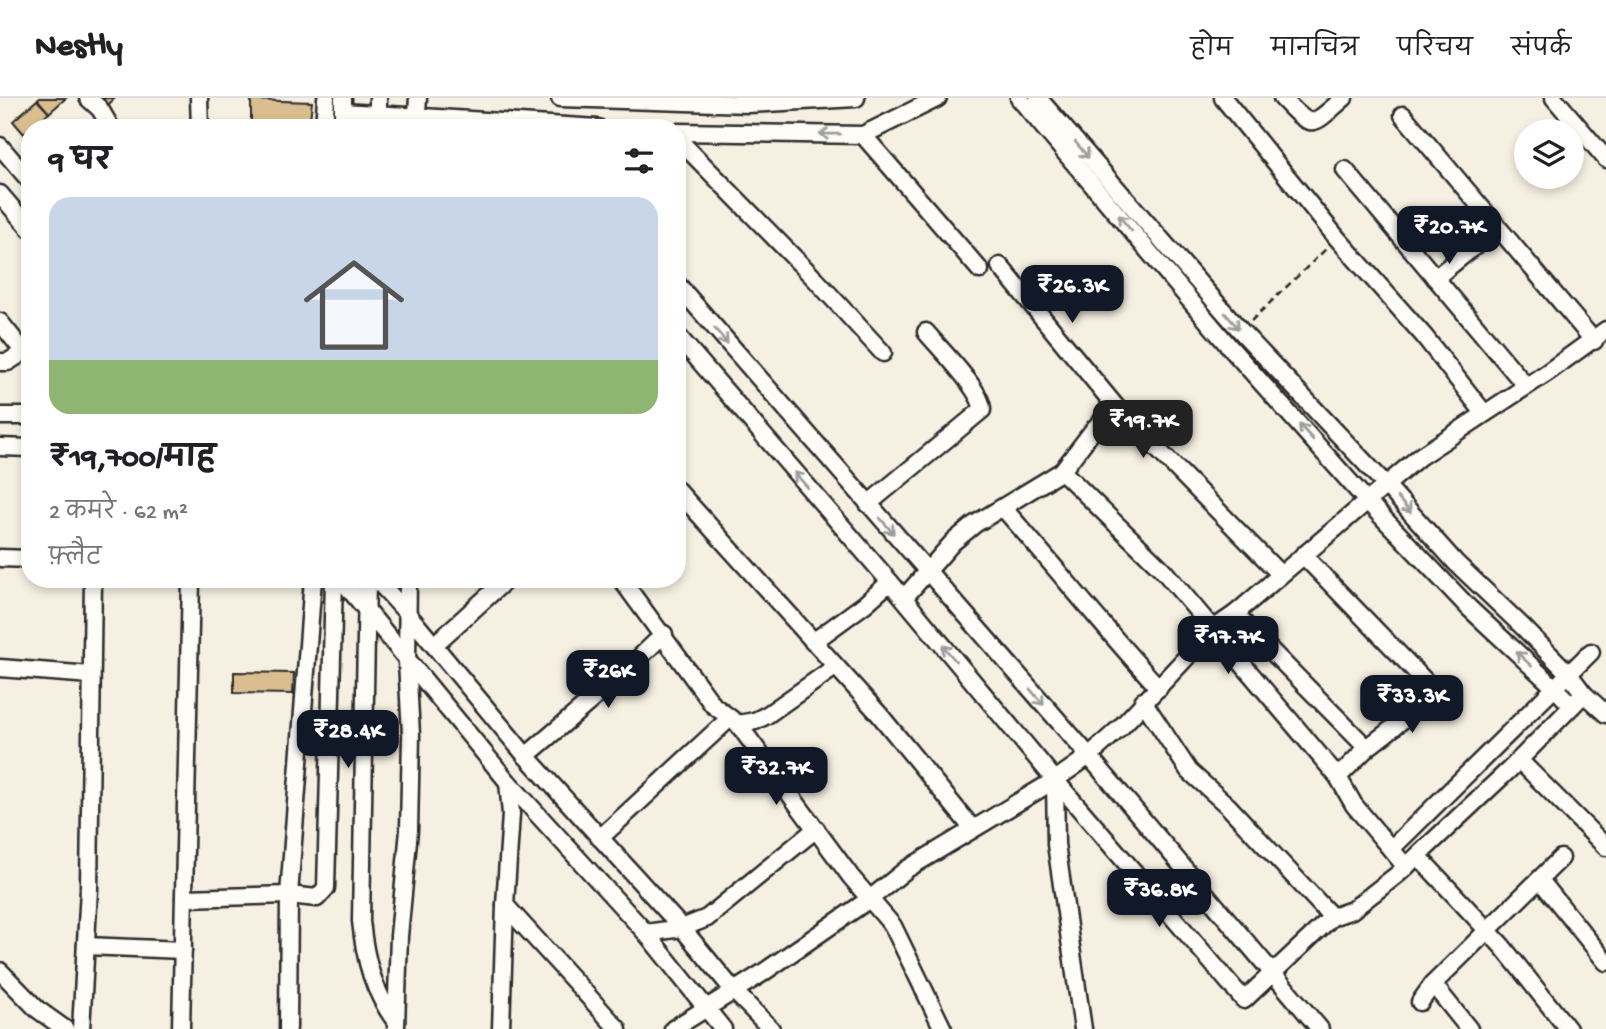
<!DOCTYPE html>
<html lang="hi">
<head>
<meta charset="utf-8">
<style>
	body { margin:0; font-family:"Gochi Hand","Playpen Sans Deva",sans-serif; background:#f6f6f6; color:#202124; height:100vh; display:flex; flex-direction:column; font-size:26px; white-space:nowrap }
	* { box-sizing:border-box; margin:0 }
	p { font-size:23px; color:#757577 }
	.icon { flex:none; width:38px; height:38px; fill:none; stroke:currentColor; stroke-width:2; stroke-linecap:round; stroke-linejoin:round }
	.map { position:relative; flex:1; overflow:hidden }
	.details { position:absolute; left:21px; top:21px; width:665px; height:469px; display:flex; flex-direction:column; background:#fff; border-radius:28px; box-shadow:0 4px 10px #0003 }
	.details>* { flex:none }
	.controls { position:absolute; left:1514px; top:21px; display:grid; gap:14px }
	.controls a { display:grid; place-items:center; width:70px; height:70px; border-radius:50%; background:#fff; box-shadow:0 4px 10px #0003; font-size:35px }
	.price { position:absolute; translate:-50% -60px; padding:0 16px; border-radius:14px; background:#111827; color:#fff; font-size:23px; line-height:46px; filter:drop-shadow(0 2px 4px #0008) }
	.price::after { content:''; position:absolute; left:50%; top:42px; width:21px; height:16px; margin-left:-10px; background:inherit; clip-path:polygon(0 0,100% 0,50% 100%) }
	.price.on { background:#222; color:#fff }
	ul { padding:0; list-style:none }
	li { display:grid; align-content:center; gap:14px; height:371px; padding:0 28px }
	li span { display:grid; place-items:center; height:217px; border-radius:21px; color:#555 }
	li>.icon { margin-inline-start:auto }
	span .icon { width:126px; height:126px; fill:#fffc; stroke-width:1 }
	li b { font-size:30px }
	h2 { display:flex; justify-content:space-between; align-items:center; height:84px; padding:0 28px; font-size:30px }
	header { display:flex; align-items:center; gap:42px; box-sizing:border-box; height:98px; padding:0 35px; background:#fff; border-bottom:2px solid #e0e0e0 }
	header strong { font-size:33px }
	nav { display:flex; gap:38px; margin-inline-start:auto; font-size:24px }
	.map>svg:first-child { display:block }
</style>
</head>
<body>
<header>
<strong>Nestly</strong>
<nav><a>होम</a><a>मानचित्र</a><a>परिचय</a><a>संपर्क</a></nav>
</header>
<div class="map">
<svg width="1606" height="931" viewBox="0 0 1606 931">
	<rect width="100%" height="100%" fill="#f6f0e2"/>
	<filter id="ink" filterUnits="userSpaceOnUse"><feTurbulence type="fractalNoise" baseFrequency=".0143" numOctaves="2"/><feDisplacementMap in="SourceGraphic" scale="14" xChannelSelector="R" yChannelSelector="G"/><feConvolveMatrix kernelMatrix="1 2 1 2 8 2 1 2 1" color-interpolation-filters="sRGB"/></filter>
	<g filter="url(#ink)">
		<g fill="#dabe8f" stroke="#2b2b2b" stroke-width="2">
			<polygon points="39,0 66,0 49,15 38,2"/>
			<polygon points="102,0 115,0 108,7"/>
			<polygon points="37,2 49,15 24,36 13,23"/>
			<polygon points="251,2 312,4 309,30 251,29"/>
			<polygon points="234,574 294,575 293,596 234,595"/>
		</g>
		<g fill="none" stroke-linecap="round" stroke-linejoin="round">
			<defs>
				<g id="minor">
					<polyline points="88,0 100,11 111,30"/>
					<polyline points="199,0 200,30"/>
					<polyline points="560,0 748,6 856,0"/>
					<polyline points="1019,0 1227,246 1367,403 1469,510 1555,590 1572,608"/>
					<polyline points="1038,0 1240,232 1386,387 1456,465 1523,529 1569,576 1584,596"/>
					<polyline points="1223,0 1337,140 1424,238 1484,315"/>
					<path d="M1282,0C1314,34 1311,28 1344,0"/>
					<polyline points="1554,0 1606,61"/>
					<polyline points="343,14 598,30"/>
					<polyline points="1403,17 1594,243"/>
					<polyline points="324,30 326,0"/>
					<polyline points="343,30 343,0"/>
					<polyline points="378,30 378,0"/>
					<polyline points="416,30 418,0"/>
					<polyline points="677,34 863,37 938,0"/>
					<polyline points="863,37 980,172"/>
					<polyline points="677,40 816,182 883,255"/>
					<polyline points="0,48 30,83"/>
					<polyline points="1345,72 1526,288"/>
					<polyline points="0,96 30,131"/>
					<polyline points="1000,168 1116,309"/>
					<polyline points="1435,180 1497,130"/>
					<polyline points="677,186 1089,658 1320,931"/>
					<polyline points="0,224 24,254"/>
					<polyline points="677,237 890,484 1055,682 1244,902 1332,819 1352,812 1398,776 1510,671 1584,596 1606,616"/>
					<polyline points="0,264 8,264 30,250"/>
					<polyline points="0,318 30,318"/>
					<polyline points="0,349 30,350"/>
					<polyline points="1062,373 1162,471 1338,679 1354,707 1406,769"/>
					<polyline points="677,392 879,616 972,730"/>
					<path d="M868,406L982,312C983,293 939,250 926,234"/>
					<path d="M1004,411C1056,469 1105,532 1159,590"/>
					<polyline points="0,460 30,461"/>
					<polyline points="341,481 508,684 646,835 723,931"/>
					<path d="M367,481L361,823C365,862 373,893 396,924"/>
					<polyline points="376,481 407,515 526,658 682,830 734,893 771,931"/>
					<polyline points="621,481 713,607 738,626 851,779 893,828 943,931"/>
					<polyline points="904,500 953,444 975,426 1062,373 1094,331 1116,309 1280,476"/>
					<path d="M1235,516L1367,650C1389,633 1415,615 1429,591L1427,585L1303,457"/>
					<polyline points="813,544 865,506 890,484"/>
					<polyline points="434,547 507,481"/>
					<polyline points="0,570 91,577"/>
					<polyline points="1143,603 1189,673 1228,708 1332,819"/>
					<polyline points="738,626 755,623 767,617 835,569"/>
					<polyline points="526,658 622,576 664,536"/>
					<polyline points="1519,662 1606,749"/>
					<polyline points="1338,679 1367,650"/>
					<polyline points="1055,682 1056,746 1083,931"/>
					<polyline points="508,684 511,716 505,807 618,931"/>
					<polyline points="600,740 730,620"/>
					<polyline points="1391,751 1591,554"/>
					<polyline points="1418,758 1502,848 1568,931"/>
					<polyline points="1540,782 1606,864"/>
					<polyline points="184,800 289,797 317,800 326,790 334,481"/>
					<polyline points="646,835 682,830 707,820 816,731"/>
					<polyline points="86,848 183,852"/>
					<polyline points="0,873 37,911 65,931"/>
					<polyline points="1433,886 1469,931"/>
					<polyline points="1420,904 1433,886 1561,760"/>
					<polyline points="396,929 399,838 409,732 411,637 407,563 408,481"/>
					<polyline points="81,931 89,791 93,481"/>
					<polyline points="181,931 191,481"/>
					<polyline points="288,931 289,797 313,481"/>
					<polyline points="501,931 505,807"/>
					<polyline points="673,931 761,876 871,800 907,771 1055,682 1089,658 1121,629 1213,531 1235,516 1419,359 1548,274 1606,232"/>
				</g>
			</defs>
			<use href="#minor" stroke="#2b2b2b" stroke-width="21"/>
			<polyline stroke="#2b2b2b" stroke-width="2.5" stroke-dasharray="7 5" stroke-linecap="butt" points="1251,223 1327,150"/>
			<use href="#minor" stroke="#fdfcf7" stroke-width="16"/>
		</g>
		<defs><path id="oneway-shaft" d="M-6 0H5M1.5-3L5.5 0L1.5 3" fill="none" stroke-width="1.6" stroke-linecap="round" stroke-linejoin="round" transform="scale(1.75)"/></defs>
		<g stroke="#9e9e9b">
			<use href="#oneway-shaft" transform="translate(830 36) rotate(-179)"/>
			<use href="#oneway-shaft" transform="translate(1082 52) rotate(50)"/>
			<use href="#oneway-shaft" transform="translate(1125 125) rotate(-130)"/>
			<use href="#oneway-shaft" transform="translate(1232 223) rotate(49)"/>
			<use href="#oneway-shaft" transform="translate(721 238) rotate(50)"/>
			<use href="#oneway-shaft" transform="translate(1306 334) rotate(-132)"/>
			<use href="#oneway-shaft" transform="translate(801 382) rotate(-131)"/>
			<use href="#oneway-shaft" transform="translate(1404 407) rotate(48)"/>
			<use href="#oneway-shaft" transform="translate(887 428) rotate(49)"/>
			<use href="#oneway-shaft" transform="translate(949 555) rotate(-130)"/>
			<use href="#oneway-shaft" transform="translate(1524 561) rotate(-137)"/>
			<use href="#oneway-shaft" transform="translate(1037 599) rotate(49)"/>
		</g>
	</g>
</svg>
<div class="controls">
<a><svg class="icon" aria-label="layers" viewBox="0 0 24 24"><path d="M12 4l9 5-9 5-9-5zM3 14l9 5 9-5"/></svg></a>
</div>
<b class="price" style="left:1449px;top:168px">₹20.7K</b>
<b class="price" style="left:1072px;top:227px">₹26.3K</b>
<b class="price on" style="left:1143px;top:362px">₹19.7K</b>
<b class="price" style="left:1228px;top:578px">₹17.7K</b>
<b class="price" style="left:608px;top:612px">₹26K</b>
<b class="price" style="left:1412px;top:637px">₹33.3K</b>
<b class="price" style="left:348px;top:672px">₹28.4K</b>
<b class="price" style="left:776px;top:709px">₹32.7K</b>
<b class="price" style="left:1159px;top:831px">₹36.8K</b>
<section class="details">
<h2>9 घर<svg class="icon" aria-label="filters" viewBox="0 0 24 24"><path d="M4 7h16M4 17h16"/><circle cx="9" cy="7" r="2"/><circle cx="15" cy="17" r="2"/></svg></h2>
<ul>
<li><span style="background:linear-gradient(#c9d6e8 75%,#8fb573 0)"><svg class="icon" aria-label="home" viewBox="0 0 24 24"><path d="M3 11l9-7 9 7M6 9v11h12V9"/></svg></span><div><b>₹19,700/माह</b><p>2 कमरे · 62 m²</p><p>फ़्लैट</p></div></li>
</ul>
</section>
</div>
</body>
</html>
